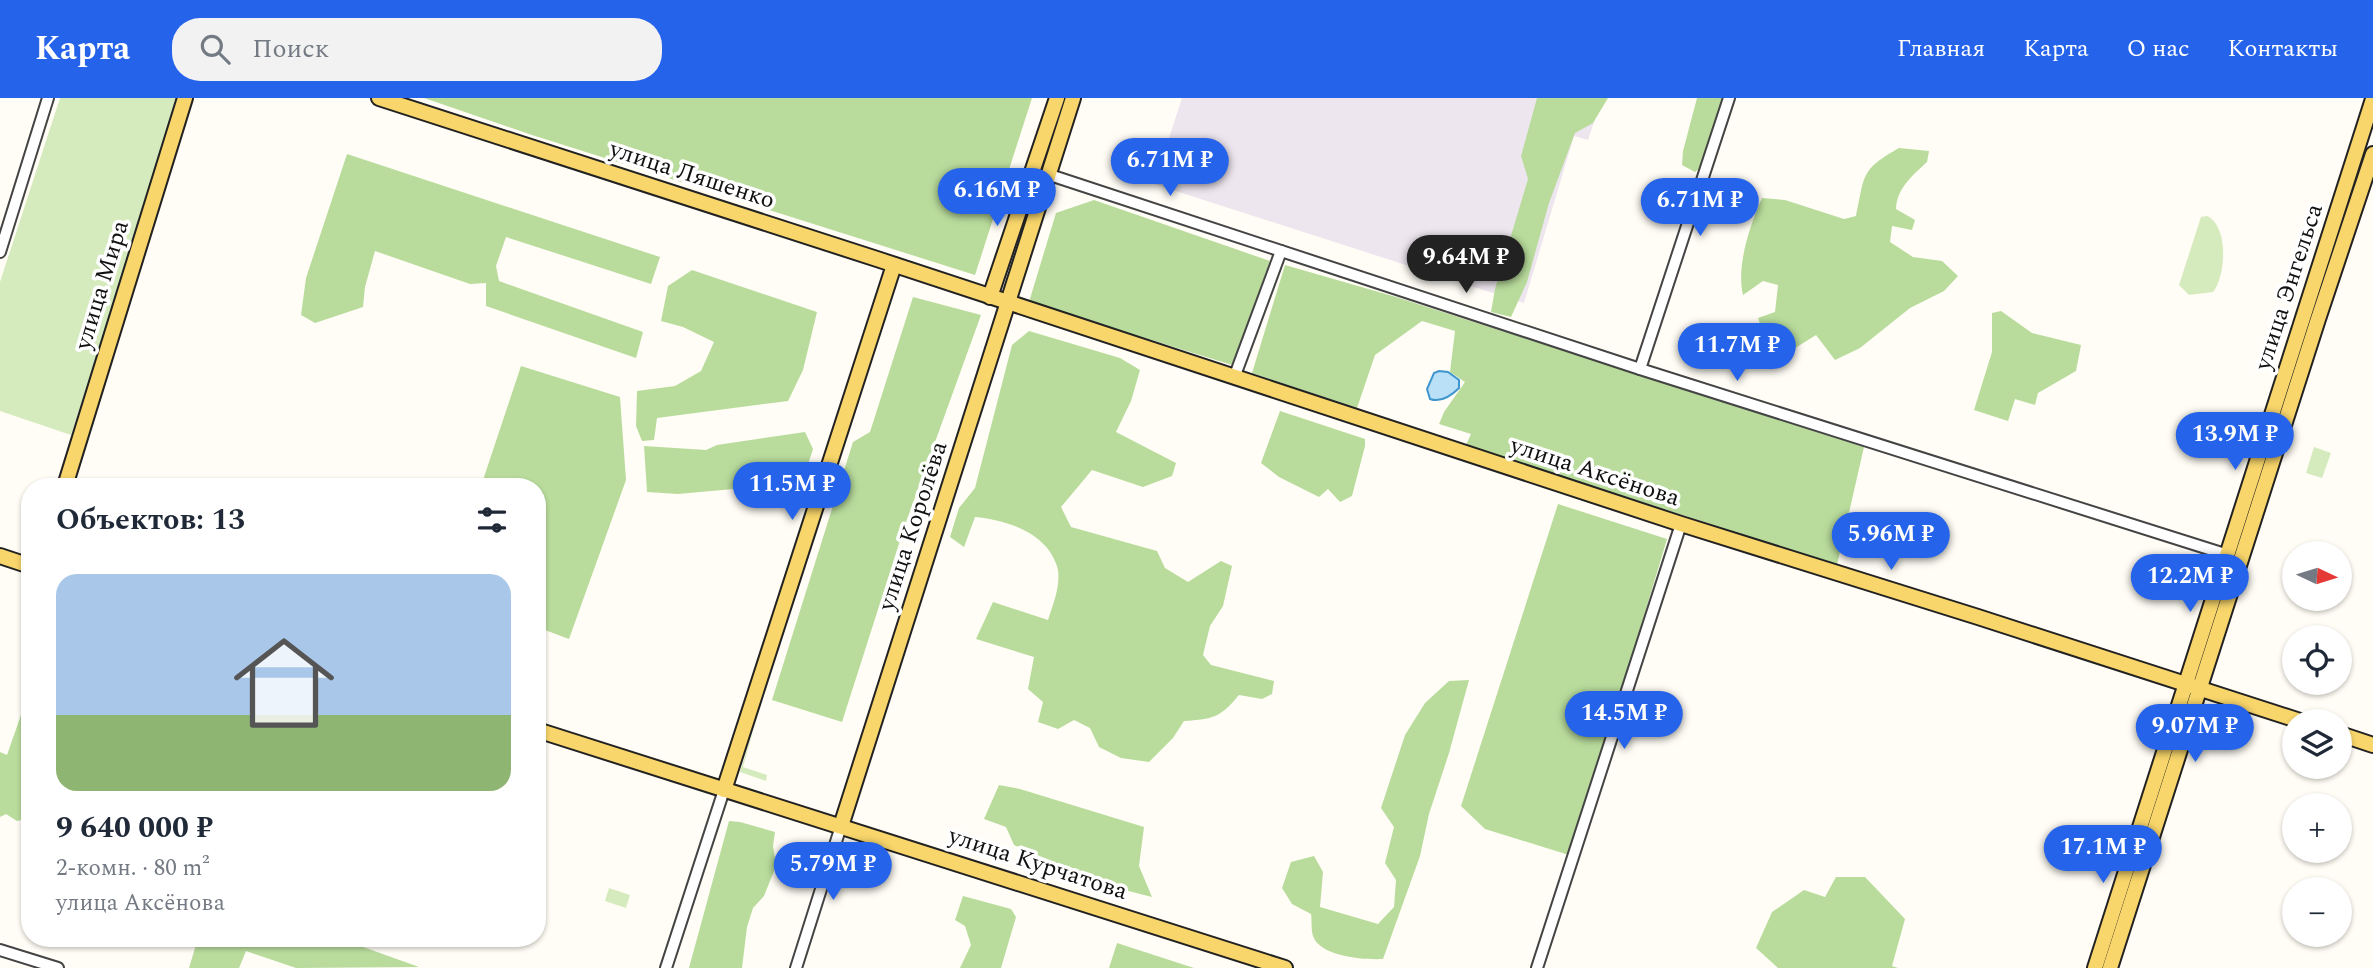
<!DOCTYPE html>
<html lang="ru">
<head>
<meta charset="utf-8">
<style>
	body { margin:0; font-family:Spectral,serif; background:#f2f2f3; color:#1f2937; height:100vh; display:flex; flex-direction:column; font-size:26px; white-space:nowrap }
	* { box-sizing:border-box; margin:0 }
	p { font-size:23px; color:#747a83 }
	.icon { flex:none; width:38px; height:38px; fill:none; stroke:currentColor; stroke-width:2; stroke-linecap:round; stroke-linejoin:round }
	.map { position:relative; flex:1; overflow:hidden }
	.sheet { position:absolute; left:21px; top:380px; width:525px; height:469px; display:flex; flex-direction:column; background:#fff; border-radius:28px; box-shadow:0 2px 5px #0004 }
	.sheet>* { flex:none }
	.needle { width:46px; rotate:94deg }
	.buttons { position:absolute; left:2282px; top:443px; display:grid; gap:14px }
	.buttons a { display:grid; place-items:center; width:70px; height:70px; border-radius:50%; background:#fff; box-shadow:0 2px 5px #0004; font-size:35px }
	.price { position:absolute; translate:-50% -60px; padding:0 16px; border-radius:24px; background:#2563eb; color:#fff; font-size:23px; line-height:46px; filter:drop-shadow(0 2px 4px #0008) }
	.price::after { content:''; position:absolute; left:50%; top:42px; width:21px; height:16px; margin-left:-10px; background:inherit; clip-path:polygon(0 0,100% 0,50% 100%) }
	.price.current { background:#222; color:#fff }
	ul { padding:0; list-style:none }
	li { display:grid; align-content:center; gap:14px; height:371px; padding:0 35px }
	li span { display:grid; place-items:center; height:217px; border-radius:21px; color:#555 }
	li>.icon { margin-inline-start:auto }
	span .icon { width:126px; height:126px; fill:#fffc; stroke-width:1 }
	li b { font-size:30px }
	h2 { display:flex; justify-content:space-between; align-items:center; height:84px; padding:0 35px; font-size:30px }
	header { display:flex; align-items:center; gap:42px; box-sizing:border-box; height:98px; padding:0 35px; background:#2563eb; color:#fff }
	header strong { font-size:33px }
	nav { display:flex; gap:38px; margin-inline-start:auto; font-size:24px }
	.search { width:490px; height:63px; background:#f2f2f3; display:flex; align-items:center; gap:18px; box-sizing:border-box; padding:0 24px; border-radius:28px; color:#747a83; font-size:26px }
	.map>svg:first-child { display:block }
</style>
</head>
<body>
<header>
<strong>Карта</strong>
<div class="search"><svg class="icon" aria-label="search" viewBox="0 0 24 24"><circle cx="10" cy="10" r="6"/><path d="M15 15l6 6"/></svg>Поиск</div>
<nav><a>Главная</a><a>Карта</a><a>О нас</a><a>Контакты</a></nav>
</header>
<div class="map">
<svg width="2373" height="870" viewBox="0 0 2373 870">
	<rect width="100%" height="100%" fill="#fffdf5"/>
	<polygon fill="#eee6ef" points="1182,0 1602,0 1588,42 1574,38 1524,205 1154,86"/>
	<g fill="#d5ebbd">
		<polygon points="60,0 179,0 71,337 0,313 0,184"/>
		<path d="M2207,118C2229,128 2226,178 2213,194L2189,197L2179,187L2201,119Z"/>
		<polygon points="2314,349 2331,355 2322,380 2306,375"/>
		<polygon points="756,622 743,669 767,677 766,683 740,674"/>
		<polygon points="609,790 630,797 626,810 605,803"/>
	</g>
	<g fill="#b9dc9c">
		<polygon points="424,0 1032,0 975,177 532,37"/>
		<polygon points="1537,0 1608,0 1593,25 1575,35 1549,105 1527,184 1511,219 1491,214 1495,191 1528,81 1521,58"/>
		<polygon points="1697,0 1724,0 1705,66 1695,74 1682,67 1683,53"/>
		<path d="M1899,50L1929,53L1927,64C1912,78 1897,90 1896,111L1915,122L1912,132L1892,128L1890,144L1913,159L1942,163L1958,178L1944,193L1910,210L1860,250L1835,262L1816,237L1792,252L1767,246L1758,220L1775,214L1778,187L1763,183L1743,197C1736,168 1750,127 1762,100L1785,102L1844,121L1856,118C1865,77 1860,72 1899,50Z"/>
		<polygon points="347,56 660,159 651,186 506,139 496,168 499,183 643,234 636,260 486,208 486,185 470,186 375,153 365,189 363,209 315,225 301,217 306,180"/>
		<polygon points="1094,102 1270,163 1232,267 1029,204 1056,115"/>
		<polygon points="1285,167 1396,199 1864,349 1837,467 1466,347 1471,336 1439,326 1444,314 1465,284 1450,274 1455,233 1422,223 1375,257 1357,310 1252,275"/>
		<polygon points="692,172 817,214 803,272 788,303 657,320 654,342 642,343 636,328 637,293 675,288 701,273 714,244 683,229 661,223 668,188"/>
		<polygon points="913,199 981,217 905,427 842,624 772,602 853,344 870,334"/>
		<polygon points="2001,213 2032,235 2081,247 2076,273 2038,295 2035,307 2015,301 2008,323 1974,312 1992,254 1992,215"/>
		<path d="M1029,233L1120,260L1140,272L1131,303L1116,334L1176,365L1172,378L1143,389L1092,372L1061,409L1071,429L1157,453L1165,470L1188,484L1221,463L1232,468L1223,508L1210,528L1203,557L1211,567L1274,583L1272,596L1262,601L1239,597C1220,620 1213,621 1184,623L1173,640L1149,664L1121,660L1099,649L1090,630L1074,622L1058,631L1038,624L1043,604L1028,591L1034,559L976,541L993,504L1048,522C1053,506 1062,485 1057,468C1046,434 1006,422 975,419L964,449L950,439L959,410L975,390L1012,247Z"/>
		<polygon points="521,268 620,299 626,382 569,541 537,529 537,388 481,388"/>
		<polygon points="1280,313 1365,341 1365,348 1352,398 1340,404 1328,391 1319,399 1279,379 1261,365"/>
		<polygon points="805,334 813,351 802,385 678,396 647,394 644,348 706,352 717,347"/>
		<polygon points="1558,406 1667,441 1572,758 1485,731 1461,708"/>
		<path d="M1469,582L1449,655L1429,716L1420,758L1383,861C1365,862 1320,859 1313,838C1311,832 1312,823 1311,816L1292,806L1282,790L1291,764L1314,758L1323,774L1320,809L1378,826L1394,809L1396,782L1385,765L1394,729L1381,710L1405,637L1425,605L1449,583Z"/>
		<polygon points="29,594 30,720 17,723 6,716 0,719 0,654 7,657"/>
		<polygon points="999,687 1020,691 1144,729 1139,768 1152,799 1109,788 1014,747 1006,729 984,721"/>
		<polygon points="729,723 740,724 775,734 773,748 776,768 764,798 753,810 747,829 742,870 689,870"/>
		<polygon points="1836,779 1865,779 1905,821 1892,868 1898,870 1778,870 1756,850 1772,814 1804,792 1825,799"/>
		<polygon points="963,798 1011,811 1016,819 1001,870 960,870 971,847 965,828 955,822"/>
		<polygon points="198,840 338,840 419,869 296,870 246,853 239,870 189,870"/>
		<polygon points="1117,845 1194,870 1109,870"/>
	</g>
	<path fill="#b9e0f7" stroke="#3f96cf" stroke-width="2" d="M1439,273L1448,274L1459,282V290C1451,298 1441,305 1430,301L1427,291L1434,275Z"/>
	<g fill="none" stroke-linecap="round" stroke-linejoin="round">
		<defs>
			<g id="minor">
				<polyline points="1050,77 1640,271 2228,457"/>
				<polyline points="0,154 48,0"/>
				<polyline points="1640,271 1729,0"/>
				<polyline points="1234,280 1281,153"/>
				<polyline points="0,852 58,870"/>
				<polyline points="666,870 724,692"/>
				<polyline points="796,870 841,728"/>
				<polyline points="1537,870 1681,426"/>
			</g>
			<g id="major">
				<polyline points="379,0 880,162 1681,426 1978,519 2300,623"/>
				<polyline points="990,199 1057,0"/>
				<polyline points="65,388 185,0"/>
				<polyline points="0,458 30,468"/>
				<polyline points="537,632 1285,870"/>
				<polyline points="2340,636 2373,647"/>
				<polyline points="724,692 894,167"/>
				<polyline points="841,728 1073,0"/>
				<polyline points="2095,870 2373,1"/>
				<polyline points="2110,870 2318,221 2373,56"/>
			</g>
		</defs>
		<use href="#minor" stroke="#444" stroke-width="14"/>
		<use href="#major" stroke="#222" stroke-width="18"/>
		<use href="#minor" stroke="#fff" stroke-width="10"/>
		<use href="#major" stroke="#f9d66b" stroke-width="14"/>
	</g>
	<g text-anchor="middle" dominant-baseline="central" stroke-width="7" stroke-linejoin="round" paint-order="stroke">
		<g font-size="24" fill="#111" stroke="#fff">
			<text transform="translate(692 77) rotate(18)">улица Ляшенко</text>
			<text transform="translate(102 187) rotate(-73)">улица Мира</text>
			<text transform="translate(2289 189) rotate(-72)">улица Энгельса</text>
			<text transform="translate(1595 374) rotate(18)">улица Аксёнова</text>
			<text transform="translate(913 428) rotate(-72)">улица Королёва</text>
			<text transform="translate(1038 766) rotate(18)">улица Курчатова</text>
		</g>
	</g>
</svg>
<div class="buttons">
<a><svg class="needle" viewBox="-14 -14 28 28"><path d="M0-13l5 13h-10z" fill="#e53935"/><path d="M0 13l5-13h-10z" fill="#747a83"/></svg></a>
<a><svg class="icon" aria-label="locate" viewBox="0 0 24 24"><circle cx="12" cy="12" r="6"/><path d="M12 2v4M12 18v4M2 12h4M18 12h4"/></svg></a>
<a><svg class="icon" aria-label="layers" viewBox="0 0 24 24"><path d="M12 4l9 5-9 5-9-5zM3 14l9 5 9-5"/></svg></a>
<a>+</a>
<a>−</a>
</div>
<b class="price" style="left:1170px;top:100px">6.71M ₽</b>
<b class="price" style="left:997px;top:130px">6.16M ₽</b>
<b class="price" style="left:1700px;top:140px">6.71M ₽</b>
<b class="price current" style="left:1466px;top:197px">9.64M ₽</b>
<b class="price" style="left:1737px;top:285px">11.7M ₽</b>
<b class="price" style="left:2235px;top:374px">13.9M ₽</b>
<b class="price" style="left:792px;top:424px">11.5M ₽</b>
<b class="price" style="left:1891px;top:474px">5.96M ₽</b>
<b class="price" style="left:2190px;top:516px">12.2M ₽</b>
<b class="price" style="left:1624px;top:653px">14.5M ₽</b>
<b class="price" style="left:2195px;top:666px">9.07M ₽</b>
<b class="price" style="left:2103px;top:787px">17.1M ₽</b>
<b class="price" style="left:833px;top:804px">5.79M ₽</b>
<section class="sheet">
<h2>Объектов: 13<svg class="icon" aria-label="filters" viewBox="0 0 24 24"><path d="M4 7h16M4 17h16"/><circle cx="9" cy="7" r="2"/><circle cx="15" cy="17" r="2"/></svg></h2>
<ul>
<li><span style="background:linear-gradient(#a9c7e8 65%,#8fb573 0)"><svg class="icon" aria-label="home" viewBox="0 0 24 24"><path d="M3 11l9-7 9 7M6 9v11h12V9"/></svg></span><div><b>9 640 000 ₽</b><p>2-комн. · 80 m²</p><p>улица Аксёнова</p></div></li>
</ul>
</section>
</div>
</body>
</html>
